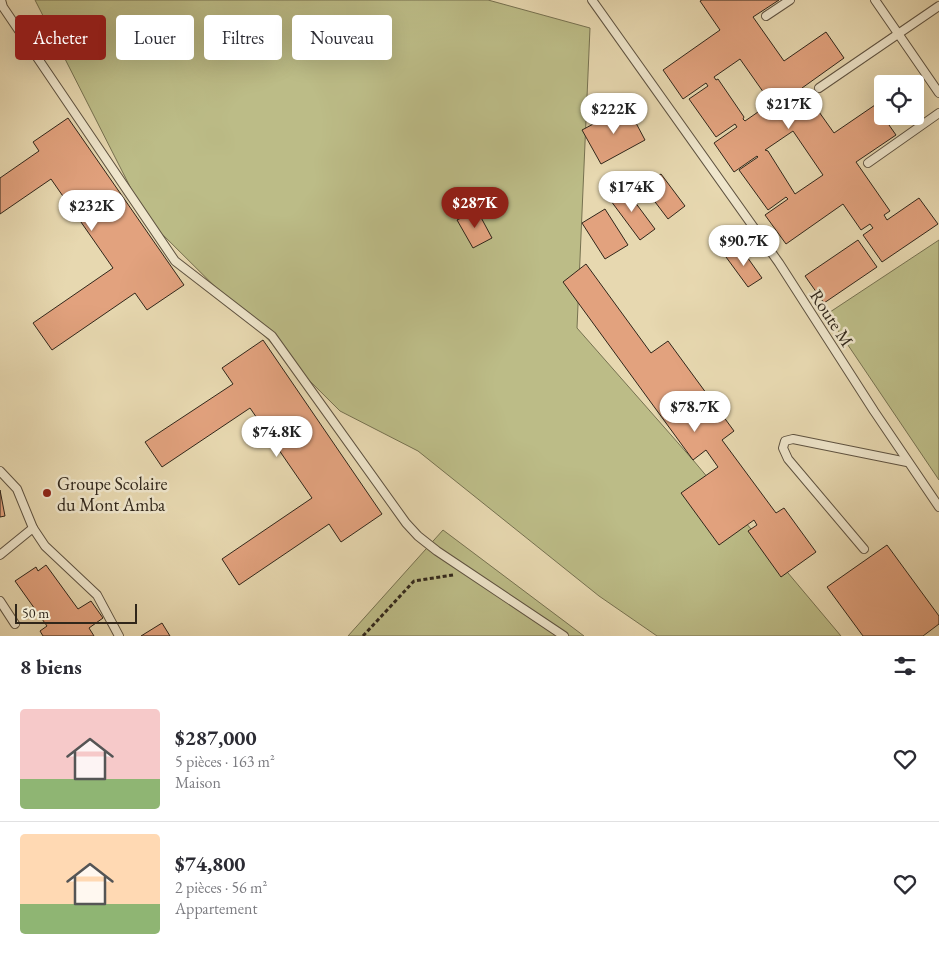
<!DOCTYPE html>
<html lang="fr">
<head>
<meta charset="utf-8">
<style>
	body { margin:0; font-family:"EB Garamond",serif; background:#f2f2f3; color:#2b2b33; height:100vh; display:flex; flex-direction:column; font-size:19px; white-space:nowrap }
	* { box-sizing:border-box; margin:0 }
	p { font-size:16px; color:#7c7c81 }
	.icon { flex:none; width:28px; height:28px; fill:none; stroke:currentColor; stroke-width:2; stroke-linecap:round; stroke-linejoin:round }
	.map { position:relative; height:636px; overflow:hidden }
	.details { display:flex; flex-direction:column; background:#fff; flex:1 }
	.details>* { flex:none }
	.banner { position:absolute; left:15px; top:15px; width:500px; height:45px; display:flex; gap:10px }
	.controls { position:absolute; left:874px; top:75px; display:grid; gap:10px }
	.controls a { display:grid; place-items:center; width:50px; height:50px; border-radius:5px; background:#fff; box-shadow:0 5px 20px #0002; font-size:25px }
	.scale { position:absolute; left:15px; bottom:12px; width:122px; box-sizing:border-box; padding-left:5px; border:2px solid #30261a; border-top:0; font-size:14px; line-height:18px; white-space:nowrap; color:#30261a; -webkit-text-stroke:4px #efe6cc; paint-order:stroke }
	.price { position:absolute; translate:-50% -42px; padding:0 11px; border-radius:18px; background:#fff; color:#222; font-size:16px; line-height:32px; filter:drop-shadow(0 1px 2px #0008) }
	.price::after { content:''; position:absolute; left:50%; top:30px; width:15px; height:11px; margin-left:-8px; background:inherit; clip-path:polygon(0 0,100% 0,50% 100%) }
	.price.on { background:#8f2418; color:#fff }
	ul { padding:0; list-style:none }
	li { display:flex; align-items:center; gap:15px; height:125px; padding:0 20px }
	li+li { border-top:1px solid #e1e1e2 }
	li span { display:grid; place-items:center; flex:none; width:140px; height:100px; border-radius:5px; color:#555 }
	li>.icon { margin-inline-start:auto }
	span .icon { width:60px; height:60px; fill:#fffc; stroke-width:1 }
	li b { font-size:21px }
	h2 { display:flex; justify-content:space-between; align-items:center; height:60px; padding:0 20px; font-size:21px }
	.tag { padding:0 18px; border-radius:5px; background:#fff; box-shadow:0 5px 20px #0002; font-size:18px; line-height:45px }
	.tag.on { background:#8f2418; color:#fff }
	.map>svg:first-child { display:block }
</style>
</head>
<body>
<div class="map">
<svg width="939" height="636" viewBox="0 0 939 636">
	<rect width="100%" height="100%" fill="#e7d8b0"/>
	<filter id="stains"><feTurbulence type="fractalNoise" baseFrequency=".004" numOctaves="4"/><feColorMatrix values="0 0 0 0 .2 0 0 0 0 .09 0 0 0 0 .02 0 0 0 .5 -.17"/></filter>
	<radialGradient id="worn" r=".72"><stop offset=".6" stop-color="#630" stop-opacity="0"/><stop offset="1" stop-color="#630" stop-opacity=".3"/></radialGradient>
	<g fill="#bcbc87" stroke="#767150">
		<polygon points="35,0 488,0 590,28 577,328 693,460 841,636 657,636 599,596 418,451 340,411 146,218"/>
		<polygon points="939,240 939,480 827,314"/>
		<polygon points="443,530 584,636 348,636"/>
	</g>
	<g fill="#e2a27e" stroke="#30261a" fill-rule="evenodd">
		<path d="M702,0H779L753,17L784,61L826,32L844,58L802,88L834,133L875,105L896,135L856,162L890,211L884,215L887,220L919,198L938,224L882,262L863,235L873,228L870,224L861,230L843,204L786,244L765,215L788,199L786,197L768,210L739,170L758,157L757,156L734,172L714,143L737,127L735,124L716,137L689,99L708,86L706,83L683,99L663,70L720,30L700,1ZM740,59L771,103L745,121L743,119L744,117L718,79L716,80L714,77ZM793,131L823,175L795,194L768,151L765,150Z"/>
		<polygon points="627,106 645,140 601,164 582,130"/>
		<polygon points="68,118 184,285 147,310 135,293 52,350 33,323 113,268 51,179 0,214 0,178 39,151 33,142"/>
		<polygon points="661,174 685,206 668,219 643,186"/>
		<polygon points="623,186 655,229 640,240 608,197"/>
		<polygon points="605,209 628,245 605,259 582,223"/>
		<polygon points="477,210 492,238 473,248 457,220"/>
		<polygon points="858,240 877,267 824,303 805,276"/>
		<polygon points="740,247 762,278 748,287 726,257"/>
		<polygon points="586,264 651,353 668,341 734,431 722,440 776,513 784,508 816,552 781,577 748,531 757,525 754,520 719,545 681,493 718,467 706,450 693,460 563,282"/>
		<polygon points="263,340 382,514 341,542 329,524 239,585 222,559 312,498 250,408 162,467 145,442 233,384 222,368"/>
		<polygon points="0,490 5,516 0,517"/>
		<polygon points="887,545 939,616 939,624 923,636 863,636 827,587"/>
		<polygon points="46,565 78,609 91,601 103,618 89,628 94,636 43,636 40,631 47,626 15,581 36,567 38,571"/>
		<polygon points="162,623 170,636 141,636"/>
	</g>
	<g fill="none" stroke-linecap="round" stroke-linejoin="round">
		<defs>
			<g id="service">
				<polyline points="1,0 3,7 175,261 272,336 406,523 418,536 437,551 564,636"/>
				<polyline points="592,0 779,263 874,411 939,507"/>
				<polyline points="875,0 939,93"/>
				<polyline points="766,16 790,0"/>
				<polyline points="819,88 939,6"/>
				<polyline points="868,163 939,113"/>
				<polyline points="0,471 17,489 33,528 45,546 97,595 119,636"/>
				<polyline points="864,549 788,459 783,448 785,441 793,439 907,462"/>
				<polyline points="0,555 33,528"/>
				<polyline points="0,601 15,624"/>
			</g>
		</defs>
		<use href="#service" stroke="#5e5240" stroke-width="10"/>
		<polyline stroke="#30261a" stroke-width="3" stroke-dasharray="4 2.5" stroke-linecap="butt" points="363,636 414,581 453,575"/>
		<use href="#service" stroke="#efe6cc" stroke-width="8"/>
	</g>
	<circle fill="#8f2418" stroke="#efe6cc" stroke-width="2" cx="47" cy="493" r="5"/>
	<g text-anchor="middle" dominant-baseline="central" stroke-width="5" stroke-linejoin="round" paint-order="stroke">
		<g font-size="18" fill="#30261a" stroke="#efe6cc">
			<text transform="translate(832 318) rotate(57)">Route M</text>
		</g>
		<g font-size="18" fill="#30261a" stroke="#efe6cc" text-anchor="start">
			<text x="57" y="483">Groupe Scolaire<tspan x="57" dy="21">du Mont Amba</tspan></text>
		</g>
	</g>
	<rect width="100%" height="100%" filter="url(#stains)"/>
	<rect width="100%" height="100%" fill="url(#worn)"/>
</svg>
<div class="controls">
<a><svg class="icon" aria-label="locate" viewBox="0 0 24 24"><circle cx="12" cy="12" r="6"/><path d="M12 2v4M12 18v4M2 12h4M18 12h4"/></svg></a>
</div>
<div class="scale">50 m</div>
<b class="price" style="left:789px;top:130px">$217K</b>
<b class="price" style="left:614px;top:135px">$222K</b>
<b class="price" style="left:632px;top:213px">$174K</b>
<b class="price on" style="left:475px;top:229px">$287K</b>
<b class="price" style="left:92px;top:232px">$232K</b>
<b class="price" style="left:744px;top:267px">$90.7K</b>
<b class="price" style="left:695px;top:433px">$78.7K</b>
<b class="price" style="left:277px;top:458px">$74.8K</b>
<div class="banner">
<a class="tag on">Acheter</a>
<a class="tag">Louer</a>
<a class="tag">Filtres</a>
<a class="tag">Nouveau</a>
</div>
</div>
<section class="details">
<h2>8 biens<svg class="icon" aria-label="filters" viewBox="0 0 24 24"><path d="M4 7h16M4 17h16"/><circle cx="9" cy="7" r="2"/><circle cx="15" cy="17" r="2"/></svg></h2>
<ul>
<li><span style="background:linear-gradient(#f6c9c9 70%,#8fb573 0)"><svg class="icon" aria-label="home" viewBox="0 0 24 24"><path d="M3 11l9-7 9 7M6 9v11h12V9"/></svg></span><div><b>$287,000</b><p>5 pièces · 163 m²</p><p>Maison</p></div><svg class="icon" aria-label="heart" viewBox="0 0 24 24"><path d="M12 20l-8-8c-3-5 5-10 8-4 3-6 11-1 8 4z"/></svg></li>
<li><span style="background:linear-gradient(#ffd9b3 70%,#8fb573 0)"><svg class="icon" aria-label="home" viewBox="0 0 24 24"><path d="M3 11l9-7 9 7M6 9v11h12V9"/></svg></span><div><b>$74,800</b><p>2 pièces · 56 m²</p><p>Appartement</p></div><svg class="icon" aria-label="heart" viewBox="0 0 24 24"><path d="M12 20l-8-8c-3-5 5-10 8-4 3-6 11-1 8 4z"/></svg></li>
</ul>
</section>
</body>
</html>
